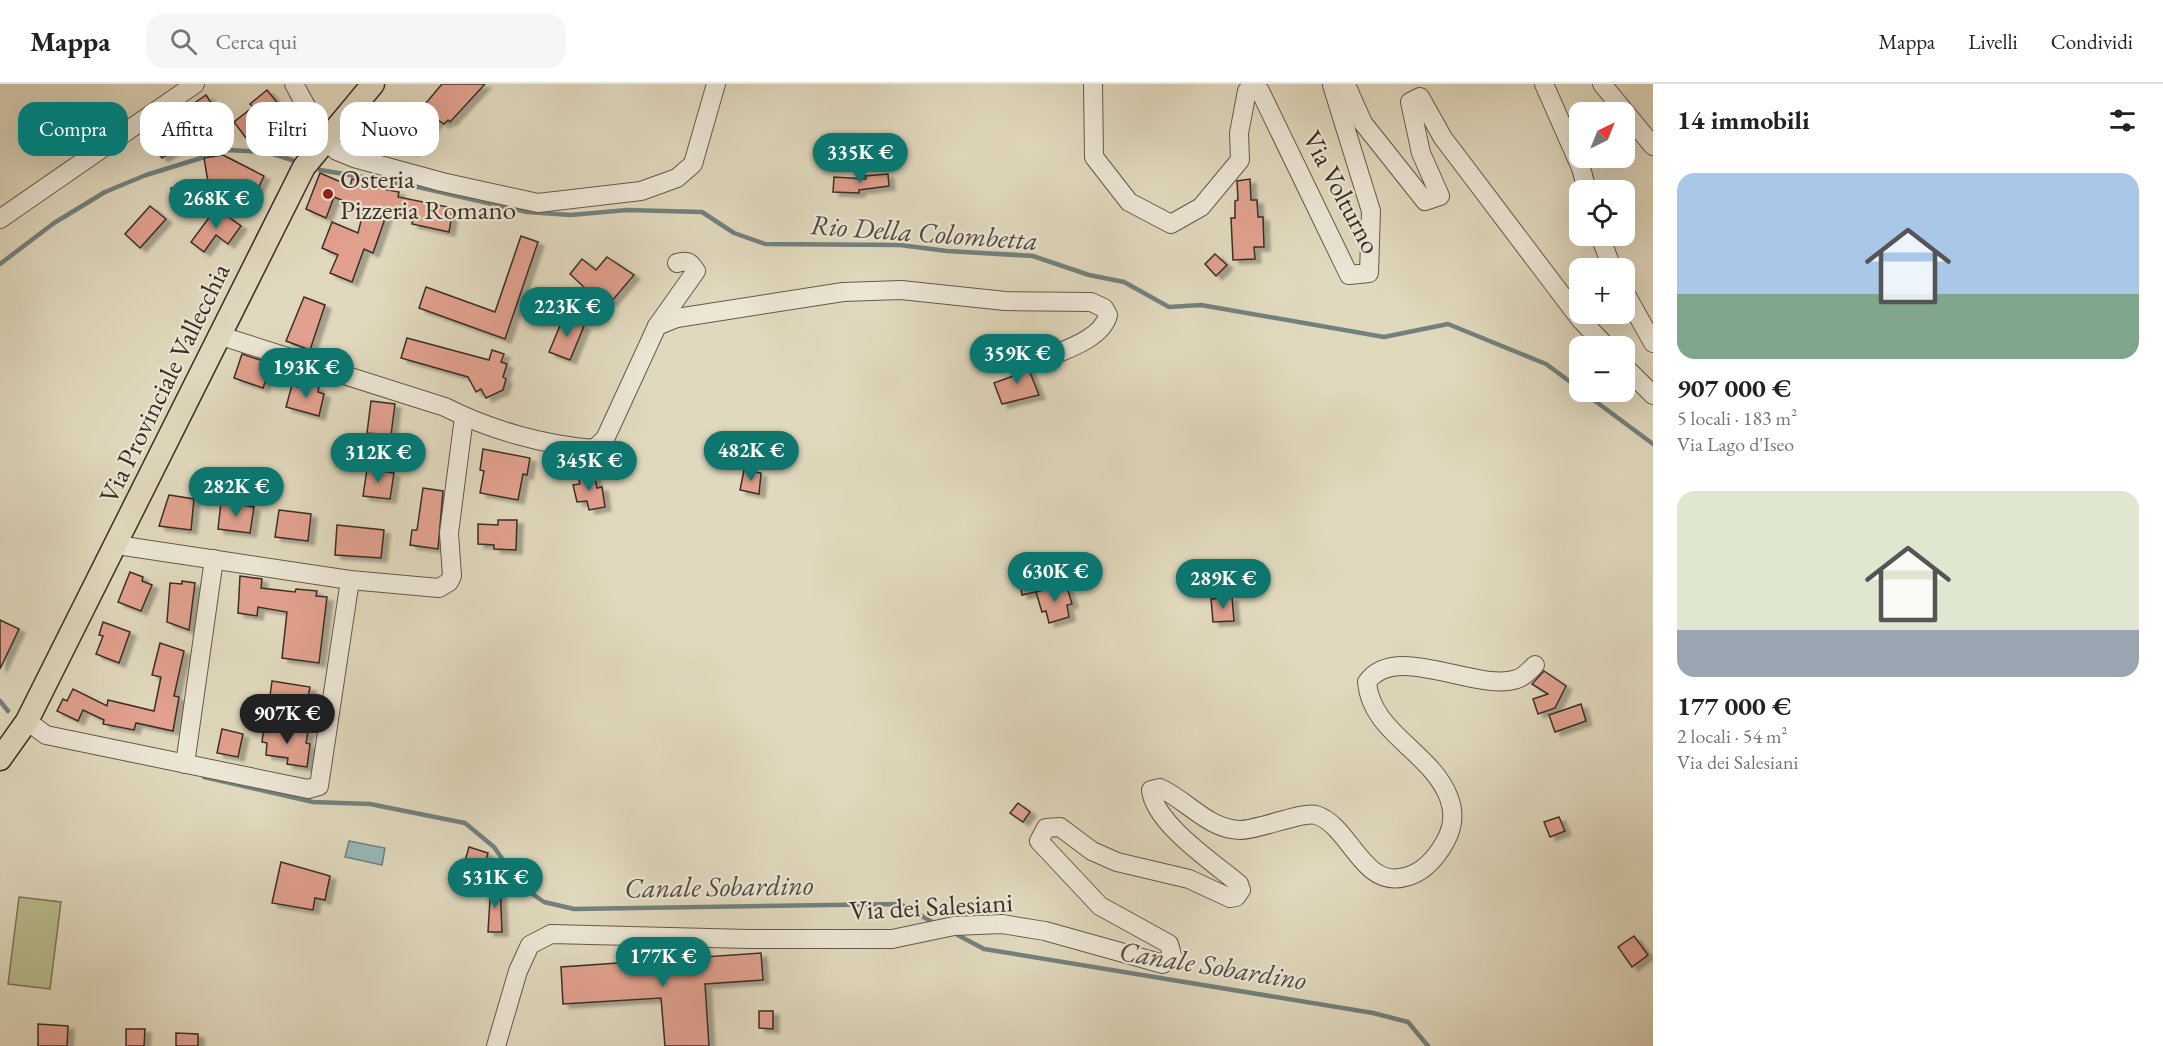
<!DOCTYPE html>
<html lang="it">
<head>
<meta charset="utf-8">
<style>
	body { margin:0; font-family:"EB Garamond",serif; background:#f6f6f6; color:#222; height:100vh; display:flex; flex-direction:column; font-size:22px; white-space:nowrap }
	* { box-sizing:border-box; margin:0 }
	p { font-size:20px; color:#767676 }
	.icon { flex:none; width:33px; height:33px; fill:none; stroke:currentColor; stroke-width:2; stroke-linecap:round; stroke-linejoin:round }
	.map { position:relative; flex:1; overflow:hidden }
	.side { display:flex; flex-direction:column; background:#fff; width:510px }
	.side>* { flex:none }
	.hud { position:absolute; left:18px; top:18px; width:570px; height:54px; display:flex; gap:12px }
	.needle { width:39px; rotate:43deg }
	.tools { position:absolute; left:1569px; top:18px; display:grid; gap:12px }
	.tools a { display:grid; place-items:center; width:66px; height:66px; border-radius:12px; background:#fff; box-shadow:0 6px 24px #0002; font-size:30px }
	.price { position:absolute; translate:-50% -51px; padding:0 14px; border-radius:21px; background:#0f766e; color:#fff; font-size:20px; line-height:39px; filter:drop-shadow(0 2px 3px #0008) }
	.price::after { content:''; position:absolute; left:50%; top:36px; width:18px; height:14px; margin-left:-9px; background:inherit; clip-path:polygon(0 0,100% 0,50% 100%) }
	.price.selected { background:#222; color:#fff }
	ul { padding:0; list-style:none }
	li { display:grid; align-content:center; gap:12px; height:318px; padding:0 24px }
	li span { display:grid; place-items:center; height:186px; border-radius:18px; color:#555 }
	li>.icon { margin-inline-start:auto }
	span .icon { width:108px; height:108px; fill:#fffc; stroke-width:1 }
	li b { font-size:26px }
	h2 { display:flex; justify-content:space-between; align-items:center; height:72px; padding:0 24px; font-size:26px }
	.chip { padding:0 21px; border-radius:18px; background:#fff; box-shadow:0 6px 24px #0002; font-size:21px; line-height:54px }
	.chip.selected { background:#0f766e; color:#fff }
	header { display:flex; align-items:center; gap:36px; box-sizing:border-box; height:84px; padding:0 30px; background:#fff; border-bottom:2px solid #e0e0e0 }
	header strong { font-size:28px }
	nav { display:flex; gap:33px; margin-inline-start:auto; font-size:21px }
	.search { width:420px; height:54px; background:#f6f6f6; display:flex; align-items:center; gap:15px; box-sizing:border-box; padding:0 21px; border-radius:18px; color:#767676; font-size:22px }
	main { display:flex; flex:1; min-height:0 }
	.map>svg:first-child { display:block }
</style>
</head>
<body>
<header>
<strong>Mappa</strong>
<div class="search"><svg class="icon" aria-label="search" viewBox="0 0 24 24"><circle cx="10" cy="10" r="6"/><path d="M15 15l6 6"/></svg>Cerca qui</div>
<nav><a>Mappa</a><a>Livelli</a><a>Condividi</a></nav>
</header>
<main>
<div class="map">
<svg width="1653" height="962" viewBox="0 0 1653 962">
	<defs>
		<filter id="shadow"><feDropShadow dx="6" dy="4" stdDeviation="1.5" flood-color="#0004"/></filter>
	</defs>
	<rect width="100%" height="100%" fill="#e1d9be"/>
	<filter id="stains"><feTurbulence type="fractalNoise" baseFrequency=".00333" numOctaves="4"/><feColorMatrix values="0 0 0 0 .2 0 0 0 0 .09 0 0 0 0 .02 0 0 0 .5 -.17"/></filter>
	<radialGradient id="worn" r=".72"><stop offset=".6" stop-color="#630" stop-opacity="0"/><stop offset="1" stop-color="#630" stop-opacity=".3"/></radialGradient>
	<polygon fill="#b9bd8d" stroke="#7a7659" stroke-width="1.5" points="19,813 61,818 50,905 8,900"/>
	<polygon fill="#97b8ba" stroke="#72817e" stroke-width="1.5" points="349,757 385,764 382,781 345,773"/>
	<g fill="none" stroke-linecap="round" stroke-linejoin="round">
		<g stroke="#72817e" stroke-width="4.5">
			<polyline points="320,86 405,100 527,128 571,131 627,126 702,128 734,149 765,160 900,161 947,167 1033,172 1089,191 1124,198 1169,223 1201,221 1384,253 1448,240 1546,280 1580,305"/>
			<polyline points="0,180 54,139 105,108 146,91 227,66 267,68 292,76"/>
			<polyline points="1583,308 1653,360"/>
			<polyline points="0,617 8,627"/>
			<polyline points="204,693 313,718 370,720 465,739 494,763 521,802 544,818 574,825 900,820 936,840"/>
			<polyline points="952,848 984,865 1373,929 1408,938 1428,962"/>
		</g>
	</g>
	<g fill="#e2a18f" stroke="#3a2e25" stroke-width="1.5" filter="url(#shadow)">
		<polygon points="442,0 485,0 450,38 448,36 444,40 438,36 411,68 390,51 379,64 364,51 388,21 410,38"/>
		<polygon points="267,6 292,37 273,52 267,45 259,52 255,47 246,54 234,38 253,23 250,20"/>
		<polygon points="206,11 217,28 179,53 184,60 162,74 145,53"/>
		<polygon points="223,71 264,92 254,113 225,98 227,110 174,119 171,104 208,98 204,74"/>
		<polygon points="320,89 350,102 352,95 369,99 367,102 399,108 398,113 453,124 449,148 412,140 413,135 388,126 373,169 364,165 352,198 330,189 338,171 322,164 332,138 358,149 364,125 334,113 326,134 306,125"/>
		<polygon points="888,90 889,102 859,106 859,109 833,108 834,93 866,95 865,92"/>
		<polygon points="1250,95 1251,116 1257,116 1258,133 1263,133 1264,163 1254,163 1255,175 1233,176 1231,134 1235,134 1235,117 1238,116 1237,97"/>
		<polygon points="150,122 166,135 140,164 125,150"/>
		<polygon points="216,124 241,142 228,160 216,151 204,168 191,158"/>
		<polygon points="521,152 538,158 505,255 419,224 426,203 495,228"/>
		<polygon points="1215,170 1227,181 1216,192 1205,180"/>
		<polygon points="607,173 634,191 611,218 607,215 603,221 570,190 582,175 596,186"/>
		<polygon points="304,213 325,221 310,266 286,257"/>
		<polygon points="564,232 584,242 570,276 549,268"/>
		<polygon points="407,254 489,276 492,266 504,270 501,278 507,280 503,293 506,295 503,306 486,314 481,305 476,308 468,293 401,274"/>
		<polygon points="242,270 272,280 263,304 234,294"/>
		<polygon points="1025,276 1039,311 1002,320 994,299 1016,291 1012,281"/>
		<polygon points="299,298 319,303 318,308 324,310 319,332 286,323 292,301 298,303"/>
		<polygon points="371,317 395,320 391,351 367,349"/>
		<polygon points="483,365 530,374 527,391 523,390 518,416 480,409 484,387 480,386"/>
		<polygon points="367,385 394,389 390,415 363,412"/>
		<polygon points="744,386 761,389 759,410 740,406"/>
		<polygon points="594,390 597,404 602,403 605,423 589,426 587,417 577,418 573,401 580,400 578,393"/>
		<polygon points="423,404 443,407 438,465 410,461 412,446 417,446"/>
		<polygon points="169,411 194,415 191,446 159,442"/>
		<polygon points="221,418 254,423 250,449 218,445"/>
		<polygon points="279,426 311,430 308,457 275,453"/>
		<polygon points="498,436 517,436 516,466 494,465 494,461 478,460 478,440 498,441"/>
		<polygon points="337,441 384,446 381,474 335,471"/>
		<polygon points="1038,481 1044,506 1022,511 1018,486"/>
		<polygon points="130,488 143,493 142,497 152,501 141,527 118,518"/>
		<polygon points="240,492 262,495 261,504 295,508 296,505 317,507 316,512 327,513 319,579 282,574 287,528 258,523 257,532 238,529"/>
		<polygon points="182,497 195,499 189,546 167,538 170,499 182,500"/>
		<polygon points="1059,502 1060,505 1067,503 1072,520 1067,521 1069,533 1049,539 1046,527 1042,528 1036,508"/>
		<polygon points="1232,513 1234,537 1213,538 1211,515"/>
		<polygon points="0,536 19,545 0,585"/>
		<polygon points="103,538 130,548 119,579 96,570 103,552 99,551"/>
		<polygon points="160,559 184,567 174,612 179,613 173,647 136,639 134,646 103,640 104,636 83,626 78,637 57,627 63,615 67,617 73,605 107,622 108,616 154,627 161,593 152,591"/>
		<polygon points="1544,587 1566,602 1555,624 1538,630 1533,615 1548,610 1532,600"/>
		<polygon points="272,597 310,603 306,624 269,619"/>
		<polygon points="1581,620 1586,637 1555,648 1549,631"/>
		<polygon points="264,643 308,648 306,659 310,660 307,683 287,680 288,674 266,671 267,659 262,658"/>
		<polygon points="222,645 243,650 238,673 217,669"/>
		<polygon points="1018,719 1030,728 1023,738 1010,729"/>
		<polygon points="1559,733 1565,747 1550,753 1544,738"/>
		<polygon points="469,763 488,769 481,793 462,787"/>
		<polygon points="281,778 330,792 325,816 315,814 313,826 272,819"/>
		<polygon points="491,799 500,799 502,848 488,848"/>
		<polygon points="1634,852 1648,871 1632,883 1618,863"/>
		<polygon points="761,869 763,896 705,900 709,962 665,962 661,914 563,920 561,883"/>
		<polygon points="759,927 773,927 773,945 759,944"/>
		<polygon points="38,940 68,942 67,962 38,962"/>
		<polygon points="126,945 145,945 144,962 126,962"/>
		<polygon points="176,949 198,950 198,962 176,962"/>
	</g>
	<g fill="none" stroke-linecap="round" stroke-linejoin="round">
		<defs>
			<g id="minor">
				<polyline points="294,0 325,57 337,67 354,74 442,98 538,119 641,107 677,94 693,80 716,0"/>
				<polyline points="1093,0 1094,73 1129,118 1171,140 1201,123 1240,76 1239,49 1247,7 1260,7 1349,191 1369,189 1371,127 1332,1 1347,3 1363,39 1425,117 1440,112 1421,69 1410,18 1420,13 1443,54 1580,235 1606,262"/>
				<polyline points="1544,0 1581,84 1587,106"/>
				<polyline points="1602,0 1653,62"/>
				<polyline points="0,135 195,0"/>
				<polyline points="1600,152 1612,184"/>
				<polyline points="1624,207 1653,259"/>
				<path d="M657,242L677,234L843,208L901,206L1005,217L1091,218L1104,224L1108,231C1102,256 1061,267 1039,277"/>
				<path d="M218,251L445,323C490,346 544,361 594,365L605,355L657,242L696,187C690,178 688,176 677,179"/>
				<polyline points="1624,282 1653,311"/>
				<polyline points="117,461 350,496 439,504 449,498 452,492 449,449 464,333"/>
				<polyline points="27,637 46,651 308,705 319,702 350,496"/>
				<polyline points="185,680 214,475"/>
				<path d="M496,962L518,887L530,861L551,850L749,855H892L954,842L1002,840L1045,847L1163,880L1172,871L1169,860L1100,822L1039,757L1046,744L1060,743L1092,767L1117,778L1189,795L1230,814L1236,813L1241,806L1239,800C1214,779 1154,739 1151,706L1160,704C1188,717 1208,745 1240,746C1259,746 1302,727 1316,731C1350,741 1362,805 1405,793C1423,789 1436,774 1445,758C1453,744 1455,730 1449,714C1432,668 1371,649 1367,598C1396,557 1476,609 1517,595C1524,593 1530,586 1535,581"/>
			</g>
			<polyline id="major" points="0,675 27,637 304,83 373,0"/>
		</defs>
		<use href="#minor" stroke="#64594b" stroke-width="20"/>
		<use href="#major" stroke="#3a2e25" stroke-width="25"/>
		<use href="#minor" stroke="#ece6d5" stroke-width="18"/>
		<use href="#major" stroke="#e1d9be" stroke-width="22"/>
	</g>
	<circle fill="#8f2418" stroke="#ece6d5" stroke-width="2" cx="328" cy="110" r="6"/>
	<g text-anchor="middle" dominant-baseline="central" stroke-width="4.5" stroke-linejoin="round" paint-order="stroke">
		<g font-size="27" fill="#3a2e25" stroke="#ece6d5" text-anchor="start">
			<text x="340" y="94">Osteria<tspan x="340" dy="31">Pizzeria Romano</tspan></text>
		</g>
		<g font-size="27" fill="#3a2e25" stroke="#ece6d5">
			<text transform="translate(1342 108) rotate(62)">Via Volturno</text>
			<text transform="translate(164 299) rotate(-64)">Via Provinciale Vallecchia</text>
			<text transform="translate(931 822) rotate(-3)">Via dei Salesiani</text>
		</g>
		<g font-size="28" font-style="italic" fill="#4d4a43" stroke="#ece6d5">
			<text transform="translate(924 148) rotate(4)">Rio Della Colombetta</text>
			<text transform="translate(719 802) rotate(-1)">Canale Sobardino</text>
			<text transform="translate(1213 881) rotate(9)">Canale Sobardino</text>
		</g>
	</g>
	<rect width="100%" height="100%" filter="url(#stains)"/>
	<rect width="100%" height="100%" fill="url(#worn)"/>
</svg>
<div class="tools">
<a><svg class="needle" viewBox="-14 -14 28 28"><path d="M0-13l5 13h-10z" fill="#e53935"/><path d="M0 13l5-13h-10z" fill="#767676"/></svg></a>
<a><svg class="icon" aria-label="locate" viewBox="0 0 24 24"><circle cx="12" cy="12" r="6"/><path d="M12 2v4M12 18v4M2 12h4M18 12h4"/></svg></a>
<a>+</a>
<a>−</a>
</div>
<b class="price" style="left:860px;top:100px">335K €</b>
<b class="price" style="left:216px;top:146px">268K €</b>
<b class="price" style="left:567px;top:254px">223K €</b>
<b class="price" style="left:1017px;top:301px">359K €</b>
<b class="price" style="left:306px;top:315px">193K €</b>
<b class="price" style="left:751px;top:398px">482K €</b>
<b class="price" style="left:378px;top:400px">312K €</b>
<b class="price" style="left:589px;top:408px">345K €</b>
<b class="price" style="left:236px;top:434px">282K €</b>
<b class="price" style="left:1055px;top:519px">630K €</b>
<b class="price" style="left:1223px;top:526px">289K €</b>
<b class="price selected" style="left:287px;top:661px">907K €</b>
<b class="price" style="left:495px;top:825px">531K €</b>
<b class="price" style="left:663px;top:904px">177K €</b>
<div class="hud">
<a class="chip selected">Compra</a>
<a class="chip">Affitta</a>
<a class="chip">Filtri</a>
<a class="chip">Nuovo</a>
</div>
</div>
<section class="side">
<h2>14 immobili<svg class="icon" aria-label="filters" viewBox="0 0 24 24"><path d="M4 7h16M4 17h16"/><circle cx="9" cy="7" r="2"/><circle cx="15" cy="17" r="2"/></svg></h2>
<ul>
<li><span style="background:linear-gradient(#a9c7e8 65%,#7fa58c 0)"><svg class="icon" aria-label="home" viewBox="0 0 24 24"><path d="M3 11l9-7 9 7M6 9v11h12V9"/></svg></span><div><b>907 000 €</b><p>5 locali · 183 m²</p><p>Via Lago d'Iseo</p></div></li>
<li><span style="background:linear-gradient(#dfe7d0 75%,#9aa5b1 0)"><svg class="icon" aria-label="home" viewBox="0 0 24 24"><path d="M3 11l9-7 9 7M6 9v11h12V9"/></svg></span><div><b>177 000 €</b><p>2 locali · 54 m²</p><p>Via dei Salesiani</p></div></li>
</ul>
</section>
</main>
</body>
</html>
